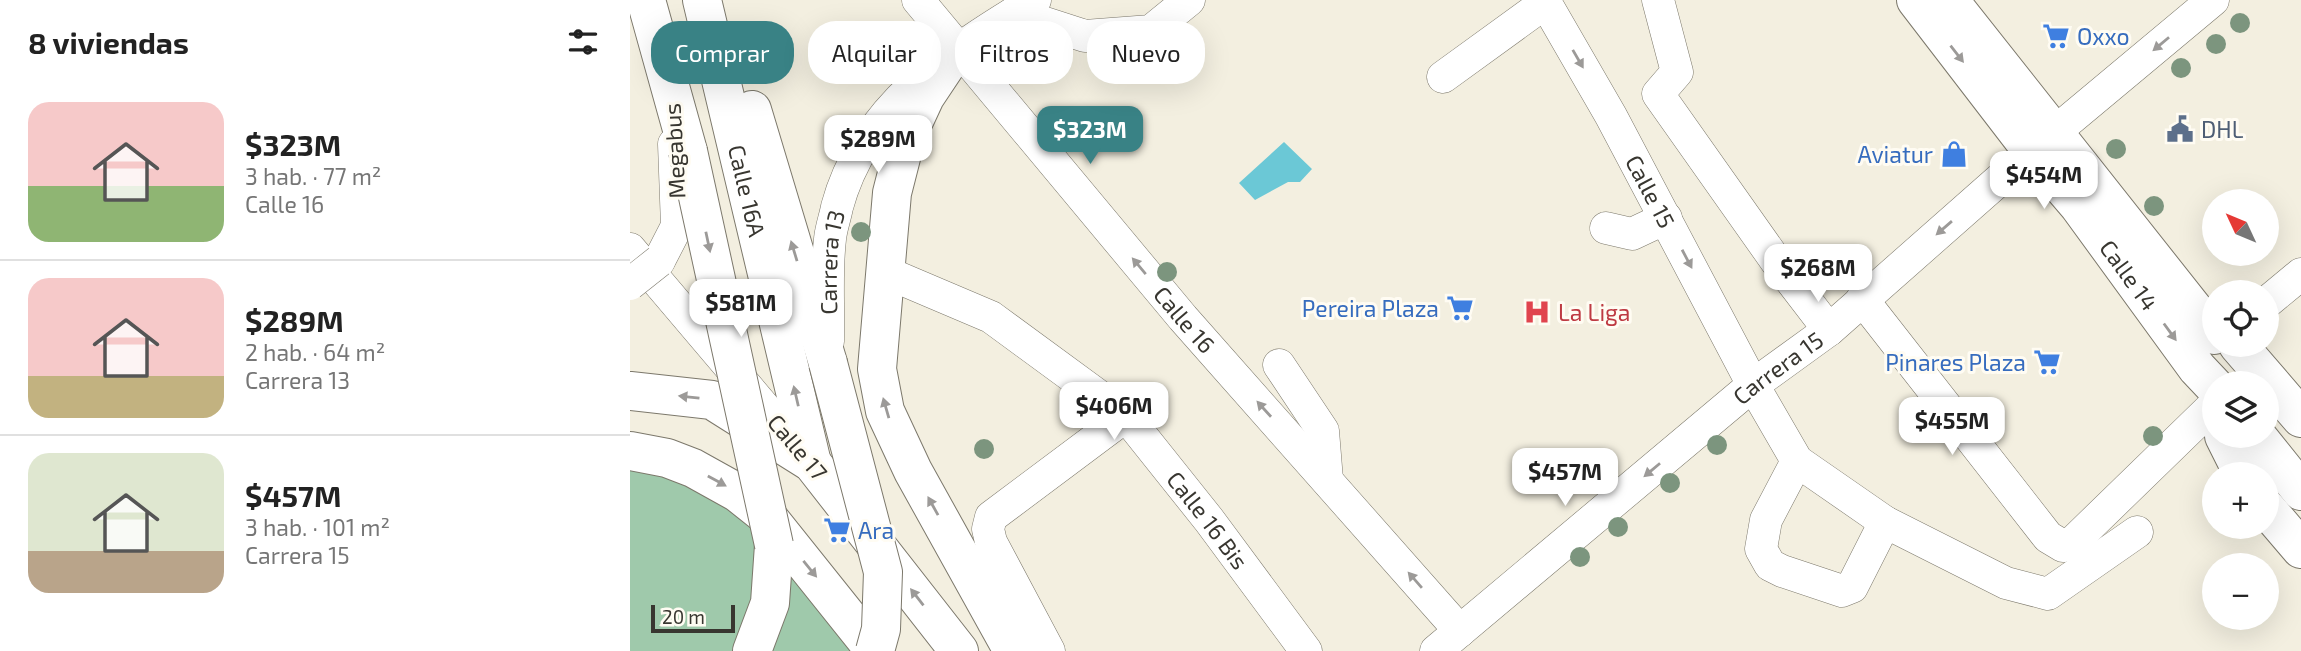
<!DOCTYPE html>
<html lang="es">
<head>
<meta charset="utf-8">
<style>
	body { margin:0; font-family:"Exo 2",sans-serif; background:#f2f2f2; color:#222; height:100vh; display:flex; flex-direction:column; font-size:26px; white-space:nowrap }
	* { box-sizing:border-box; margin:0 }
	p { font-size:23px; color:#767676 }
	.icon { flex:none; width:38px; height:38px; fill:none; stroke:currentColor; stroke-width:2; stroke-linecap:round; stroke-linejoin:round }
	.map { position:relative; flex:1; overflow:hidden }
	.drawer { display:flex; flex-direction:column; background:#fff; width:630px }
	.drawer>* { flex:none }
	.hud { position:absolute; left:21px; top:21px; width:665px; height:63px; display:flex; gap:14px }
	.needle { width:46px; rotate:314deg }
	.tools { position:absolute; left:1572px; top:189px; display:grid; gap:14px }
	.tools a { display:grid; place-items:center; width:77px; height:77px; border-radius:50%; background:#fff; box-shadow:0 7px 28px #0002; font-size:35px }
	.scale { position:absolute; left:21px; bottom:18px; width:84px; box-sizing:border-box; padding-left:7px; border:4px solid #383630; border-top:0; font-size:19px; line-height:24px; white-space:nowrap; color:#383630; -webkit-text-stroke:5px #fffcf3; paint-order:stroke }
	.price { position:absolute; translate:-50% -60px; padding:0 16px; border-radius:14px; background:#fff; color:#222; font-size:23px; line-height:46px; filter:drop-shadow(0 2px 4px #0008) }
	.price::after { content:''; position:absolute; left:50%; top:42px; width:21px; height:16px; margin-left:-10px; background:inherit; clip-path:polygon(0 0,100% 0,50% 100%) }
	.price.current { background:#398285; color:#fff }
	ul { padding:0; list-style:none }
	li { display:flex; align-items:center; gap:21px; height:175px; padding:0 28px }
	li+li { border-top:2px solid #e0e0e0 }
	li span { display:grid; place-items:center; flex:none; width:196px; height:140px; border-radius:21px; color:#555 }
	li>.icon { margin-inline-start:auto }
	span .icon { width:84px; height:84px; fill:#fffc; stroke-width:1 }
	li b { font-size:30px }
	h2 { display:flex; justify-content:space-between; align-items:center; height:84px; padding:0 28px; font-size:30px }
	.chip { padding:0 24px; border-radius:28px; background:#fff; box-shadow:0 7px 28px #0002; font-size:24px; line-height:63px }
	.chip.current { background:#398285; color:#fff }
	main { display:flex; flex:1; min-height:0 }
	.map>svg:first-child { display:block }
</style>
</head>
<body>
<main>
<section class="drawer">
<h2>8 viviendas<svg class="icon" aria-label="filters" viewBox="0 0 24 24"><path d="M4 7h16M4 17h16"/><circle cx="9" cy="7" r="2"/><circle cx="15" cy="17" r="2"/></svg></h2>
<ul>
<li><span style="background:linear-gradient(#f6c9c9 60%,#8fb573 0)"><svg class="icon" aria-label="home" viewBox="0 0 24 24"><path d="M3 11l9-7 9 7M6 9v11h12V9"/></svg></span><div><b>$323M</b><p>3 hab. · 77 m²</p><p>Calle 16</p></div></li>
<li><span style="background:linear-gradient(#f6c9c9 70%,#c2b280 0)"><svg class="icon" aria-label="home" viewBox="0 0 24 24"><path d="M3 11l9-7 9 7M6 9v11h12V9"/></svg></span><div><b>$289M</b><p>2 hab. · 64 m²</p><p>Carrera 13</p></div></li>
<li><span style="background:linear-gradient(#dfe7d0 70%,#b9a48a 0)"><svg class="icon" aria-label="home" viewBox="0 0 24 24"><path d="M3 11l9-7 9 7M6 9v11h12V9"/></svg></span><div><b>$457M</b><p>3 hab. · 101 m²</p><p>Carrera 15</p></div></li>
</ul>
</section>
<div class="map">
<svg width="1671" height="651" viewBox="0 0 1671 651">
	<rect width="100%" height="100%" fill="#f3efe0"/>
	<polygon fill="#9fc9ab" points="0,451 63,468 244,651 0,651"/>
	<polygon fill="#6bc8d6" points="654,142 682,169 670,182 658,182 625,200 609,183"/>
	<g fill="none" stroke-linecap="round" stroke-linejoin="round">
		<defs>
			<g id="minor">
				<path id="s1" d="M288,0L553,318L830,631"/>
				<path id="s2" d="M914,0L981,116L1123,385L1167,461L1255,522L1376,583L1418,594L1507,532"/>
				<polyline points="1028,0 1047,72 1028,94 1146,261 1199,330"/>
				<polyline points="384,13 455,36 521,31 559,0"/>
				<polyline points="813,77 915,3"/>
				<polyline points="976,228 1002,234 1036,218"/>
				<polyline points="0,249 167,446"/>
				<polyline points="29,261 47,226 44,144"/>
				<path id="s3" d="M255,272L361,317L496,416L579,520L676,651"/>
				<polyline points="1232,299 1418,537 1433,546 1442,543 1582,407"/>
				<polyline points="1636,303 1671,274"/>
				<path id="s4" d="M198,341C199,307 196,272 200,239C201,228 205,218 207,207C234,106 321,51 405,0"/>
				<polyline points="649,365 693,431 697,480"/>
				<polyline points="1167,461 1136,520 1131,549 1140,565 1152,571 1212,591 1222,587 1255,522"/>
				<polyline points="419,651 361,542 358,529 361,517 496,416"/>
				<path id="s5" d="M806,651L1123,385L1199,330L1402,151L1583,0"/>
			</g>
			<g id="major">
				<polyline points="16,0 58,151"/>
				<path id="s6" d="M72,0L182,463"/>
				<path id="s7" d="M1286,0L1402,151L1449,206L1567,368L1584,386"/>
				<polyline points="1319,0 1584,335"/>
				<polyline points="327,49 295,97 276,138 262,193 247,369 255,411 283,471 383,651"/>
				<polyline points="122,110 198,363"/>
				<polyline points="1608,345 1671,418"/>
				<polyline points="0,391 82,400 182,463 329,651"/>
				<polyline points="1594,436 1613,474"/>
				<polyline points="1627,436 1671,491"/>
				<polyline points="0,451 37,458 63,468 108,493 137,516 245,651"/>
				<polyline points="1636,508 1671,549"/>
				<polyline points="122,651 140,603 144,545"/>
			</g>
		</defs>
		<use href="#minor" stroke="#7c786b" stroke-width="33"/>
		<use href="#major" stroke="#7c786b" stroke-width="40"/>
		<use href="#minor" stroke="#fff" stroke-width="32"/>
		<use href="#major" stroke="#fff" stroke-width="38"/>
		<defs>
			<polyline id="minor-bridge" points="0,284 29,261"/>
			<g id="major-bridge">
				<polyline points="58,151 144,545"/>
				<polyline points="198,363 253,572 251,629 245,651"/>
			</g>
		</defs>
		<use href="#minor-bridge" stroke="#7c786b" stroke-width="33" stroke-linecap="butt"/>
		<use href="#major-bridge" stroke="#7c786b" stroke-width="40" stroke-linecap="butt"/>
		<use href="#minor-bridge" stroke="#fff" stroke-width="32"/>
		<use href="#major-bridge" stroke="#fff" stroke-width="38"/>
	</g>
	<g fill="#7c957e">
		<circle cx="1610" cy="23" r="10"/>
		<circle cx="1586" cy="44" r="10"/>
		<circle cx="1551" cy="68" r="10"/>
		<circle cx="1486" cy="149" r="10"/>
		<circle cx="1524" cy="206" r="10"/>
		<circle cx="231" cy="232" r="10"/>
		<circle cx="537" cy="272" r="10"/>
		<circle cx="1523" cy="436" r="10"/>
		<circle cx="1087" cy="445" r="10"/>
		<circle cx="354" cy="449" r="10"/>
		<circle cx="1040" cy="483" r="10"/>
		<circle cx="988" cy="527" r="10"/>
		<circle cx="950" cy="557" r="10"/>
	</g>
	<defs><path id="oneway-solid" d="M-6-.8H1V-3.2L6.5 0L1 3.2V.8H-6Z" transform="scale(1.75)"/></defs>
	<g fill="#9c9a98">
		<use href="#oneway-solid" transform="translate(1531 44) rotate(140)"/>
		<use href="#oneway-solid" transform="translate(1327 54) rotate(52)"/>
		<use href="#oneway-solid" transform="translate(948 59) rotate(60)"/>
		<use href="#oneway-solid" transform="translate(1314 228) rotate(139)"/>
		<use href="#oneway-solid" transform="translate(78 242) rotate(78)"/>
		<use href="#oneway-solid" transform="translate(164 251) rotate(-107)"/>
		<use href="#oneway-solid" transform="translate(1057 259) rotate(62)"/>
		<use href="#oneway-solid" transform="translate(509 266) rotate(-130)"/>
		<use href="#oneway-solid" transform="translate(1540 332) rotate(54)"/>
		<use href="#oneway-solid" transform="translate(166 396) rotate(-103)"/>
		<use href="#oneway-solid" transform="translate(59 397) rotate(-174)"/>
		<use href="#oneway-solid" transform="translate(256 408) rotate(-106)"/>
		<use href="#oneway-solid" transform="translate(634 409) rotate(-132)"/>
		<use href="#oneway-solid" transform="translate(1022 470) rotate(140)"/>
		<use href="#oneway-solid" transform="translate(87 481) rotate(29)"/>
		<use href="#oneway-solid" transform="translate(303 506) rotate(-119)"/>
		<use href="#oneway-solid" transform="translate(180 569) rotate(51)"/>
		<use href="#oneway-solid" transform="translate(785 580) rotate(-131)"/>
		<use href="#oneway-solid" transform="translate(287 597) rotate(-128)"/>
	</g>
	<defs>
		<symbol id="supermarket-bare" viewBox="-9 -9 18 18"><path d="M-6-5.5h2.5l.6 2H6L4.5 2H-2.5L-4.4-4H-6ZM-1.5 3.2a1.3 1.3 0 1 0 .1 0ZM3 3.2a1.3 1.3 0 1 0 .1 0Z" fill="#3f7fe0" stroke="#fffcf3" stroke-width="2.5" paint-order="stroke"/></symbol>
		<symbol id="civic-bare" viewBox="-9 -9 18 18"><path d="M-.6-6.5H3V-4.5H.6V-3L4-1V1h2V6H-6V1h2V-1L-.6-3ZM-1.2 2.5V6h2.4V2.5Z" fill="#5c6f8a" stroke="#fffcf3" stroke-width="2.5" paint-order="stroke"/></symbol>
		<symbol id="shop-bare" viewBox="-9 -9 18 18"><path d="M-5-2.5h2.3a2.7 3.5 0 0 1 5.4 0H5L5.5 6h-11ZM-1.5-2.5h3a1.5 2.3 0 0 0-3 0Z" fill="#3f7fe0" stroke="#fffcf3" stroke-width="2.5" paint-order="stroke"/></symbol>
		<symbol id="hospital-bare" viewBox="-9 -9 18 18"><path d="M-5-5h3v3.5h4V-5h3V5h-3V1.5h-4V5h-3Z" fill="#e0444e" stroke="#fffcf3" stroke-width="2.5" paint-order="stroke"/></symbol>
	</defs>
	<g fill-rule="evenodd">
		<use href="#supermarket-bare" x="1407" y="17" width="38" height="38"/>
		<use href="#civic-bare" x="1531" y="110" width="38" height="38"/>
		<use href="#shop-bare" x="1305" y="135" width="38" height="38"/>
		<use href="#supermarket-bare" x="811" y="289" width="38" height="38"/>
		<use href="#hospital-bare" x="888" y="293" width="38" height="38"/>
		<use href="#supermarket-bare" x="1398" y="343" width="38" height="38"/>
		<use href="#supermarket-bare" x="188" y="511" width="38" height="38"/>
	</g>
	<g text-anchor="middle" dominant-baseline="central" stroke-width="6" stroke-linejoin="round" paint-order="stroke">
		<g font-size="23" fill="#366cbe" stroke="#fffcf3" text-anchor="end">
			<text x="1447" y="36" text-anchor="start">Oxxo</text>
			<text x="1303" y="154">Aviatur</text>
			<text x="809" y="308">Pereira Plaza</text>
			<text x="1396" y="362">Pinares Plaza</text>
			<text x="228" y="530" text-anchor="start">Ara</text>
		</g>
		<g font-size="23" fill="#4e5e75" stroke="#fffcf3" text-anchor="start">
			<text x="1571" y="129">DHL</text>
		</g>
		<g font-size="23" fill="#383630" stroke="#fffcf3">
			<text transform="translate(44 151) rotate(-93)">Megabus</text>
			<text stroke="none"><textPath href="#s6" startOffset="196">Calle 16A</textPath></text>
			<text stroke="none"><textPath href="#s2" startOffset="219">Calle 15</textPath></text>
			<text stroke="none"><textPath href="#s4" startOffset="79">Carrera 13</textPath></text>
			<text stroke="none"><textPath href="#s7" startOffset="348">Calle 14</textPath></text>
			<text stroke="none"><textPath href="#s1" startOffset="416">Calle 16</textPath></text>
			<text stroke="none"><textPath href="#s5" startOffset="444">Carrera 15</textPath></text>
			<text transform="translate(168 447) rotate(50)">Calle 17</text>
			<text stroke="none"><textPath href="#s3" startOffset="415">Calle 16 Bis</textPath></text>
		</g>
		<g font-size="23" fill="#be3a42" stroke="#fffcf3" text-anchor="start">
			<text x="928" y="312">La Liga</text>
		</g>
	</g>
</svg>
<div class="tools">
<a><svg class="needle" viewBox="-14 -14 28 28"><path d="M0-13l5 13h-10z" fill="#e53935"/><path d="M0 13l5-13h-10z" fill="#767676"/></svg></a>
<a><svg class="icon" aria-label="locate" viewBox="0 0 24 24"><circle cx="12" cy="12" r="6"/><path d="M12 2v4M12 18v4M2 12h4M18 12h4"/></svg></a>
<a><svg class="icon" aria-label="layers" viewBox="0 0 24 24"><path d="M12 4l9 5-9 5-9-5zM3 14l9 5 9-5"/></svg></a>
<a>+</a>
<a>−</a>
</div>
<div class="scale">20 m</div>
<b class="price current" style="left:460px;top:166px">$323M</b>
<b class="price" style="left:248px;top:175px">$289M</b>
<b class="price" style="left:1414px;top:211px">$454M</b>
<b class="price" style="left:1188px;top:304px">$268M</b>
<b class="price" style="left:111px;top:339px">$581M</b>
<b class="price" style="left:484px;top:442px">$406M</b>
<b class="price" style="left:1322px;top:457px">$455M</b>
<b class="price" style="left:935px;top:508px">$457M</b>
<div class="hud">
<a class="chip current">Comprar</a>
<a class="chip">Alquilar</a>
<a class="chip">Filtros</a>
<a class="chip">Nuevo</a>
</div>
</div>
</main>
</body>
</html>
